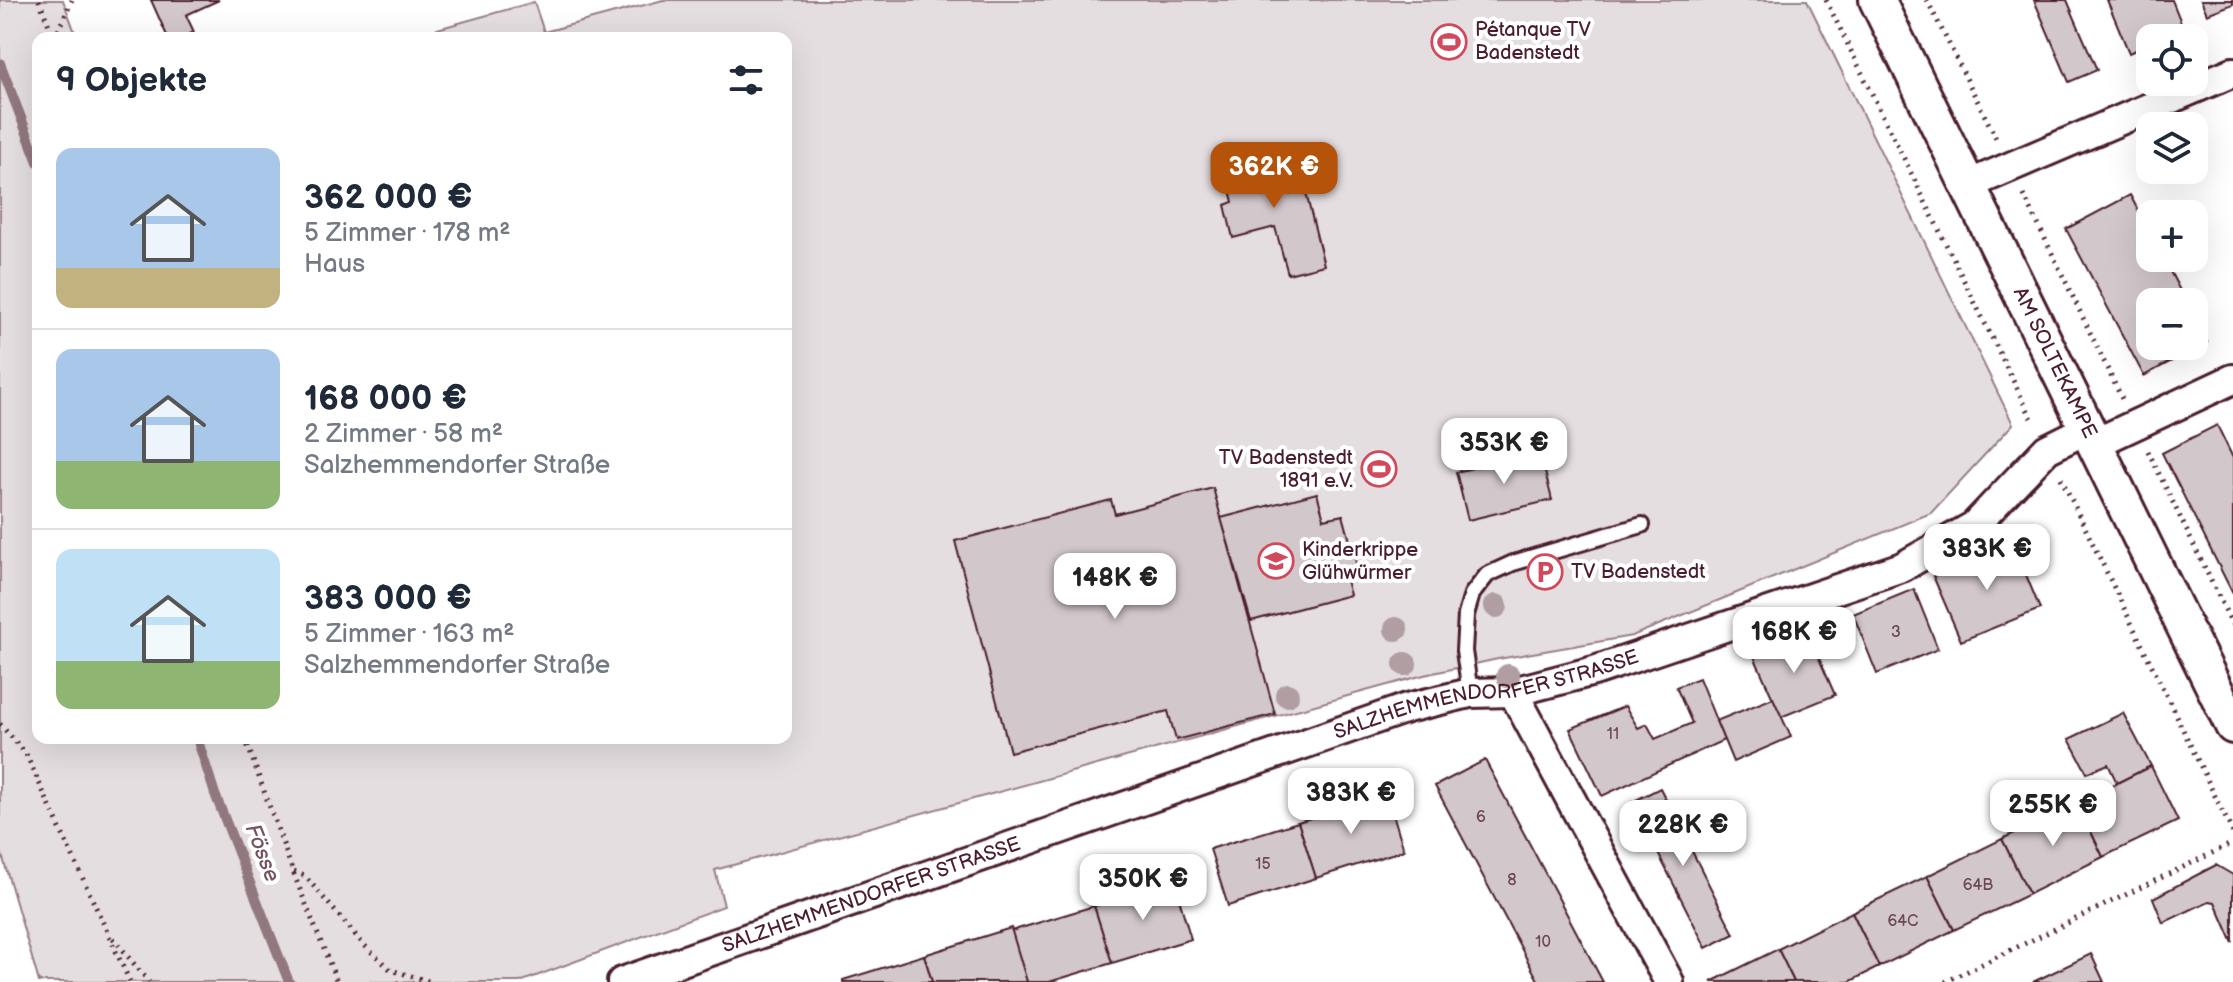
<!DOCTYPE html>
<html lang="de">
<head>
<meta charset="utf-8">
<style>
	body { margin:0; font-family:"Balsamiq Sans",sans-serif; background:#f6f6f7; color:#1f2937; height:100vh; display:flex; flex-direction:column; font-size:30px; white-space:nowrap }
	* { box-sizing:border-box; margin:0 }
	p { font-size:26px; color:#747a83 }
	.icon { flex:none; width:44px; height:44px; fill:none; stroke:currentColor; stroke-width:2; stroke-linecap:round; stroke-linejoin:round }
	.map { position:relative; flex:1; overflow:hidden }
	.panel { position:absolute; left:32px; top:32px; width:760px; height:712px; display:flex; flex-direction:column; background:#fff; border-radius:16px; box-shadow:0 8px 32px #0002 }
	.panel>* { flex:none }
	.fabs { position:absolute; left:2136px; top:24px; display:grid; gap:16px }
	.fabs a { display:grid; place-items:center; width:72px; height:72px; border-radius:16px; background:#fff; box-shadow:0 8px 32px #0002; font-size:40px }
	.price { position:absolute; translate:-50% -68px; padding:0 18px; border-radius:16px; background:#fff; color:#222; font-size:26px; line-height:52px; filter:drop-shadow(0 2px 4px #0008) }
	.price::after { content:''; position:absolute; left:50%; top:48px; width:24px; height:18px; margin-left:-12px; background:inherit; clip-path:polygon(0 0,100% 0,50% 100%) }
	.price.selected { background:#b45309; color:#fff }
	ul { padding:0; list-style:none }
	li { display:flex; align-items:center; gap:24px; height:200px; padding:0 24px }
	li+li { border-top:2px solid #e0e1e3 }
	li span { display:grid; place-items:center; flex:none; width:224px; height:160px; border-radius:16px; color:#555 }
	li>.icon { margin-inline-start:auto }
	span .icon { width:96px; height:96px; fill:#fffc; stroke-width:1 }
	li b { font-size:34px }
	h2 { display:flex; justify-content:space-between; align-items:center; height:96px; padding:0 24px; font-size:34px }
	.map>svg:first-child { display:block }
</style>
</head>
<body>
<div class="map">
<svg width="2233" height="982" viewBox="0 0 2233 982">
	<rect width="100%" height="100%" fill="#fff"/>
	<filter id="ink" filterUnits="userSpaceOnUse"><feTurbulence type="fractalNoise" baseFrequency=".0125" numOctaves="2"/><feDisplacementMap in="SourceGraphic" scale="16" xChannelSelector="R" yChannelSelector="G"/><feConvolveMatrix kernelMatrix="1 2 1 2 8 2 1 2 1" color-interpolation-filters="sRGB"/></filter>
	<g filter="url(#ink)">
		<polygon fill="#e5dee0" stroke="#987e86" stroke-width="2" points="0,0 63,0 77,38 38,38 38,738 786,738 786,38 405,38 534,2 544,32 663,0 1807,0 2013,424 1931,513 1632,636 1498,659 1424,675 715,870 724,906 520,982 39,982 0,848"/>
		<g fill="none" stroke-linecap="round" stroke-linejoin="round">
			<g stroke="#91787e" stroke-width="10">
				<polyline points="0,63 38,162"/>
				<polyline points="197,738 215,794 289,982"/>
			</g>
		</g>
		<g fill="#d2c7cb" stroke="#4a1f2b" stroke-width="2">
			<polygon points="151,0 219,0 186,15 194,32 181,38 168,38"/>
			<polygon points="2034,0 2067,0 2097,70 2069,82"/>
			<polygon points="2107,0 2172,0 2184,30 2164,38 2150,38 2150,44 2129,53"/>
			<polygon points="2201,0 2233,0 2233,4 2207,14"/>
			<polygon points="1285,154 1292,180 1302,177 1324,265 1288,274 1275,227 1233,238 1225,205 1233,202 1225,170"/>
			<polygon points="2130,195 2150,233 2150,258 2163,258 2186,302 2150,302 2150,346 2194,346 2194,317 2207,342 2144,376 2066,229"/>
			<polygon points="2217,425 2233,458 2233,594 2162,453"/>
			<polygon points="1540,452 1552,500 1468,520 1456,472"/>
			<polygon points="1213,488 1275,714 1176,740 1168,711 1010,752 955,541 1111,500 1115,514"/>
			<polygon points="1317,493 1324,519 1343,515 1358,570 1344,573 1350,595 1251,621 1221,518"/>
			<polygon points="2013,543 2040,609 1961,641 1933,576"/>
			<polygon points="1914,589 1938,649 1877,674 1853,614"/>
			<polygon points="1808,633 1835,695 1781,717 1753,654"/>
			<polygon points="1699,678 1724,740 1602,796 1570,729 1625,706 1638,728 1647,724 1655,739 1692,723 1676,687"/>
			<polygon points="1773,698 1791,737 1733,762 1716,721"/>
			<polygon points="2123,713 2151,766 2117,783 2108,764 2087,773 2069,739"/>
			<polygon points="1485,760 1603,982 1539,982 1435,786"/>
			<polygon points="2151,766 2178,821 2103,857 2077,803"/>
			<polygon points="1660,788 1734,934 1706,948 1632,802"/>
			<polygon points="1387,794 1404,850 1316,878 1298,822"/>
			<polygon points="2077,803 2103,857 2029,894 2002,839"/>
			<polygon points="1298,822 1316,878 1228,906 1210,849"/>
			<polygon points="2002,839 2029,894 1954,930 1927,876"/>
			<polygon points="2216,865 2233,875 2233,943 2215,902 2209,901 2163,923 2153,898"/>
			<polygon points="1927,876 1954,930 1879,967 1852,912"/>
			<polygon points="1174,882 1191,939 1112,963 1094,906"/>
			<polygon points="1094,906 1112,963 1049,982 1027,982 1011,931"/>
			<polygon points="1852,912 1879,967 1849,982 1794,982 1778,949"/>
			<polygon points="1011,928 1027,982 932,982 924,955"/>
			<polygon points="1778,949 1794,982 1711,982"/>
			<polygon points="2091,954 2104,982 2033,982"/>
			<polygon points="924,955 932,982 843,982 843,980"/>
		</g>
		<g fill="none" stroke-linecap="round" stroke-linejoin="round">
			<defs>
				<polyline id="service" points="1470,693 1464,651 1466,615 1472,594 1487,575 1513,563 1642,525"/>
				<g id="minor">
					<polyline points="1968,185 2233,72"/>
					<polyline points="2094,444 2233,379"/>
					<polyline points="1513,692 1669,982"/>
					<path id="s1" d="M622,982L1407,708L1470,693L1513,692L1594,671L1902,567L1974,526L2047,449L2087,429"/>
				</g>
				<g id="tertiary">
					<path id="s2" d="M1877,0L2233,726"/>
				</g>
			</defs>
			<use href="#service" stroke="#4a1f2b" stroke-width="20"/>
			<use href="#minor" stroke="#4a1f2b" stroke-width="34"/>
			<use href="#tertiary" stroke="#4a1f2b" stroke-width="40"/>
			<g stroke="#4a1f2b" stroke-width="5" stroke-dasharray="2 6" stroke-linecap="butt">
				<polyline points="39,0 54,38"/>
				<polyline points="1826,0 2034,423"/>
				<polyline points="1927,0 1997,140"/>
				<polyline points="55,38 72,0"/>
				<polyline points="2024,195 2122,399"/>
				<polyline points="2148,451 2233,626"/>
				<polyline points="2061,478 2233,833"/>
				<polyline points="0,724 26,754 130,982"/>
				<polyline points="245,738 293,872 337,982"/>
				<polyline points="294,872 305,876 364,945 391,970 432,982"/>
				<polyline points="113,938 149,982"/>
				<polyline points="1945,982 2233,843"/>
			</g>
			<use href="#service" stroke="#fff" stroke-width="14"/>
			<use href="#minor" stroke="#fff" stroke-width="28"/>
			<use href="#tertiary" stroke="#fff" stroke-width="34"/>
		</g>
		<g fill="#b19ea3">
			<circle cx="1496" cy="606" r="12"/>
			<circle cx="1396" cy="629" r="12"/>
			<circle cx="1405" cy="664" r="12"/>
			<circle cx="1508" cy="676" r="12"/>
			<circle cx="1287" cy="695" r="12"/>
		</g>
	</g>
	<defs>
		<symbol id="stadium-ring" viewBox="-11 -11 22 22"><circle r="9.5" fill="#fff" stroke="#d1495b" stroke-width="1.5"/><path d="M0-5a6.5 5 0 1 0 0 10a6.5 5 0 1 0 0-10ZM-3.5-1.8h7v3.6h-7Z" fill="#d1495b"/></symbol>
		<symbol id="school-ring" viewBox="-11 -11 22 22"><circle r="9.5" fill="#fff" stroke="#d1495b" stroke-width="1.5"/><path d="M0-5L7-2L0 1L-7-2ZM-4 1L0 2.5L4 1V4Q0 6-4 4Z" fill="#d1495b"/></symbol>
		<symbol id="parking-ring" viewBox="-11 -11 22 22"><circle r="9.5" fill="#fff" stroke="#d1495b" stroke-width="1.5"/><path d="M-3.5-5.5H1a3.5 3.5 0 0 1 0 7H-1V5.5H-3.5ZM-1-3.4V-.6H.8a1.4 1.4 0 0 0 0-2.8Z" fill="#d1495b"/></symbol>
	</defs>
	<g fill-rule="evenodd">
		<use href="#stadium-ring" x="1429" y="22" width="40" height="40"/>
		<use href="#stadium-ring" x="1359" y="449" width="40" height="40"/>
		<use href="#school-ring" x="1256" y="541" width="40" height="40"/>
		<use href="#parking-ring" x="1525" y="552" width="40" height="40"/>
	</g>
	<g text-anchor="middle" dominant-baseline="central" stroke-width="8" stroke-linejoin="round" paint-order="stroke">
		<g font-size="16" fill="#6c4953">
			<text x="1896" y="632">3</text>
			<text x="1613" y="734">11</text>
			<text x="1481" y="817">6</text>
			<text x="1263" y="864">15</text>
			<text x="1512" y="880">8</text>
			<text x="1978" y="885">64B</text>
			<text x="1903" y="921">64C</text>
			<text x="1543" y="942">10</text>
		</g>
		<g font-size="20" fill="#4a1f2b" stroke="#fff" text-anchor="start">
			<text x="1475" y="30">Pétanque TV<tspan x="1475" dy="23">Badenstedt</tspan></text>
			<text x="1353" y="458" text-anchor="end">TV Badenstedt<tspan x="1353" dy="23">1891 e.V.</tspan></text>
			<text x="1302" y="550">Kinderkrippe<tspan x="1302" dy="23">Glühwürmer</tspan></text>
			<text x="1571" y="572">TV Badenstedt</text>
		</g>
		<g font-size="20" fill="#4a1f2b" stroke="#fff">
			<text stroke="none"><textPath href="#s2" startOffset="404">AM SOLTEKAMPE</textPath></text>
			<text stroke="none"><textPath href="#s1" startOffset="912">SALZHEMMENDORFER STRASSE</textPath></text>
			<text stroke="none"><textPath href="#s1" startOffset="264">SALZHEMMENDORFER STRASSE</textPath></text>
		</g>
		<g font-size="22" font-style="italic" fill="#74535c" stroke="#fff">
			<text transform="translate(262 853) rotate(69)">Fösse</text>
		</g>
	</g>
</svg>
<div class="fabs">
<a><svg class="icon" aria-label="locate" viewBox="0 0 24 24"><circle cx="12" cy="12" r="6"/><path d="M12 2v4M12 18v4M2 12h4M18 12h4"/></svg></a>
<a><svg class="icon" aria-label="layers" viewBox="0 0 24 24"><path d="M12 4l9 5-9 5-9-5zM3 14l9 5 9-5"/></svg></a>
<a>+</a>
<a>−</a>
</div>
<b class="price selected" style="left:1274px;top:210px">362K €</b>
<b class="price" style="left:1504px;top:486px">353K €</b>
<b class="price" style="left:1987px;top:592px">383K €</b>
<b class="price" style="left:1115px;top:621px">148K €</b>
<b class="price" style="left:1794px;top:675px">168K €</b>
<b class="price" style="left:1351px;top:836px">383K €</b>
<b class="price" style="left:2053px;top:848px">255K €</b>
<b class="price" style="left:1683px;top:868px">228K €</b>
<b class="price" style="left:1143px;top:922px">350K €</b>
<section class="panel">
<h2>9 Objekte<svg class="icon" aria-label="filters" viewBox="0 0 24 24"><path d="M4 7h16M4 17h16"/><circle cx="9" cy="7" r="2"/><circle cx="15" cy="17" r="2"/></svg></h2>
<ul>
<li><span style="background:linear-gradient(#a9c7e8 75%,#c2b280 0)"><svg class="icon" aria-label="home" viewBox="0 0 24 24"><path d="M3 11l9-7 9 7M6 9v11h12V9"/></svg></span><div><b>362 000 €</b><p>5 Zimmer · 178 m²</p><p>Haus</p></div></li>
<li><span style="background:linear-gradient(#a9c7e8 70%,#8fb573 0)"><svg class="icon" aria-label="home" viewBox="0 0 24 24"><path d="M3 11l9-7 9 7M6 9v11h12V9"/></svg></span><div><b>168 000 €</b><p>2 Zimmer · 58 m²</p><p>Salzhemmendorfer Straße</p></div></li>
<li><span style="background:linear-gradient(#bfe0f5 70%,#8fb573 0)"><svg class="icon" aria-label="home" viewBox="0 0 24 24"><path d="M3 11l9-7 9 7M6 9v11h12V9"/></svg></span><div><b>383 000 €</b><p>5 Zimmer · 163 m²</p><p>Salzhemmendorfer Straße</p></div></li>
</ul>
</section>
</div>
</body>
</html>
